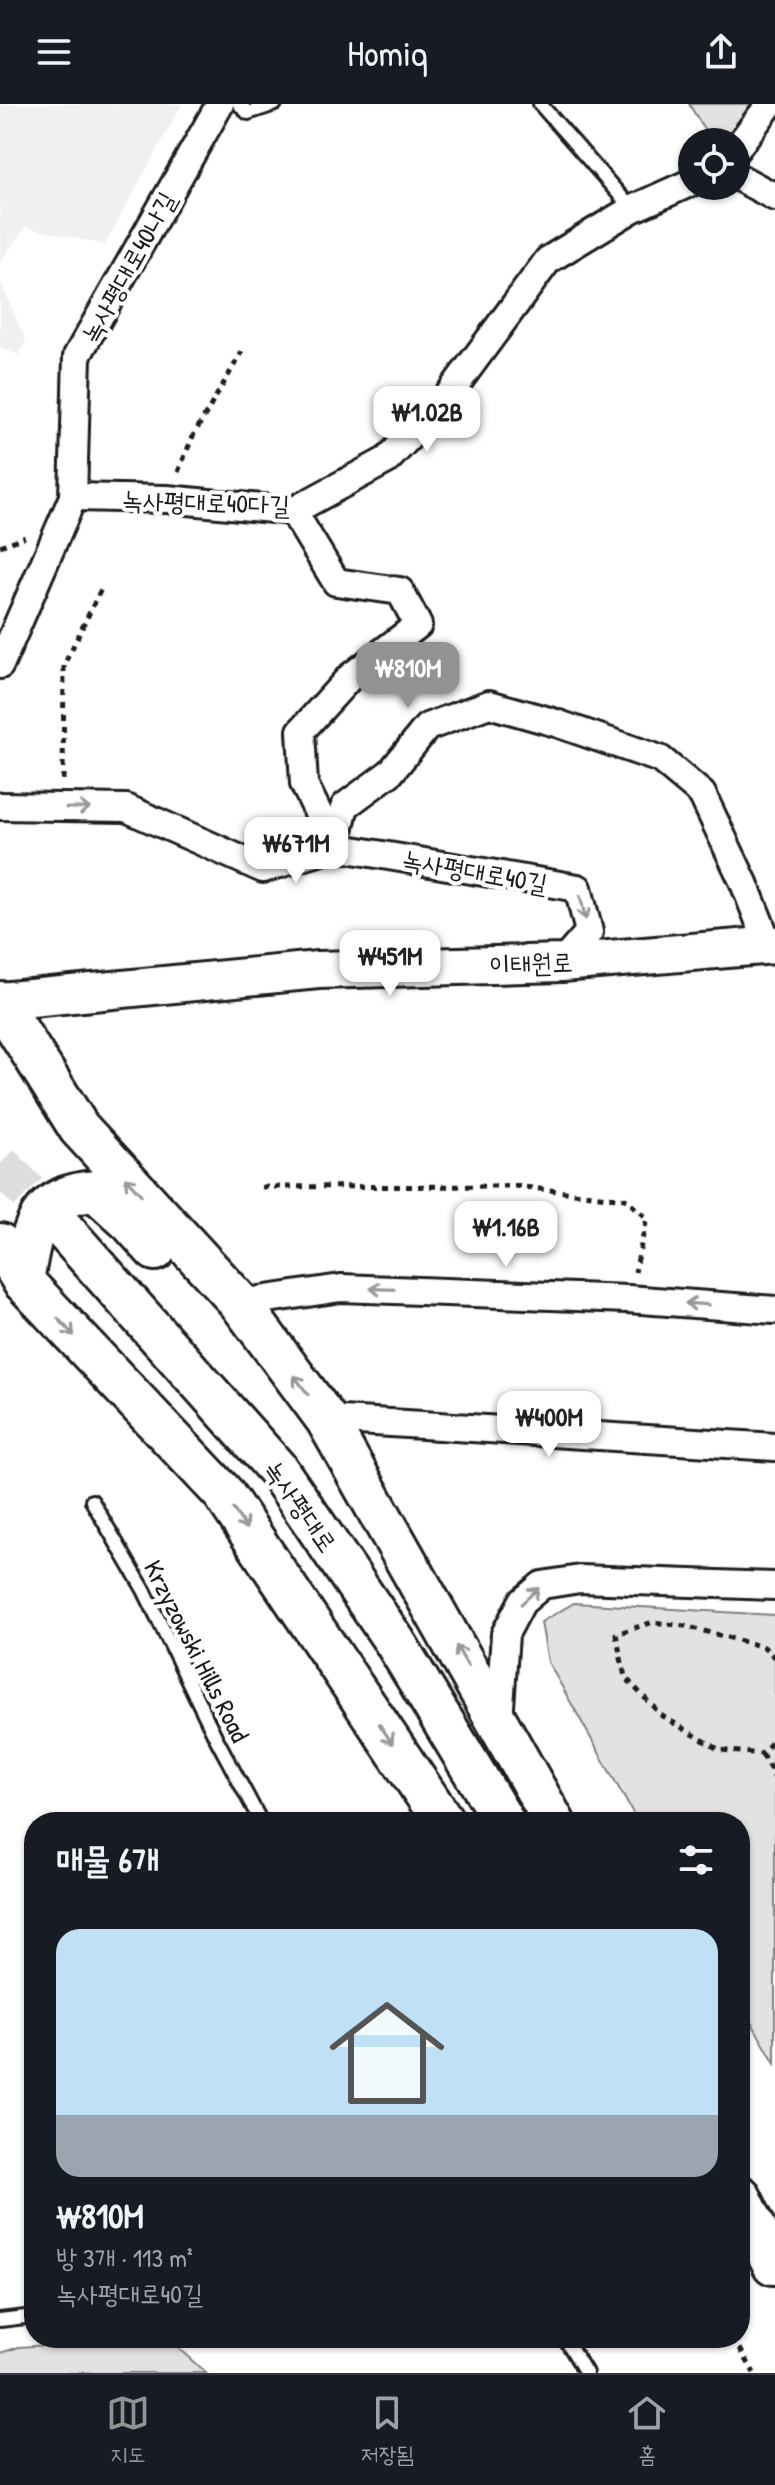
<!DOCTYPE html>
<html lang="ko">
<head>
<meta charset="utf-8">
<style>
	body { margin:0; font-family:"Patrick Hand","Poor Story",sans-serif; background:#242831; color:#f1f3f6; height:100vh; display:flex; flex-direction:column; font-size:30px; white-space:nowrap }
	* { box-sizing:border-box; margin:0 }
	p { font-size:26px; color:#9ea1a6 }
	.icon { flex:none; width:44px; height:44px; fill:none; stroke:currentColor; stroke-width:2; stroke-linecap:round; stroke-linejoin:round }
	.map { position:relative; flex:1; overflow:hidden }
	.details { position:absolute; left:24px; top:1708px; width:726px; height:536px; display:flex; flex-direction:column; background:#171b24; border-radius:32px; box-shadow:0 2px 6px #0004 }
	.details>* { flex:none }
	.tools { position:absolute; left:678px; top:24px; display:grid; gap:16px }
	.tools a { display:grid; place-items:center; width:72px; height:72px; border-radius:50%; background:#171b24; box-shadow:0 2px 6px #0004; font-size:40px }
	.price { position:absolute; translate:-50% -68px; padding:0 18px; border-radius:16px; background:#fff; color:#222; font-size:26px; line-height:52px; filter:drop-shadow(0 2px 4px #0008) }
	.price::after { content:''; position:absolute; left:50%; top:48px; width:24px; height:18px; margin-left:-12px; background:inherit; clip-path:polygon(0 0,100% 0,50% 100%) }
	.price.selected { background:#919294; color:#fff }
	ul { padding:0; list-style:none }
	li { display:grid; align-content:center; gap:16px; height:424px; padding:0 32px }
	li span { display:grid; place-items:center; height:248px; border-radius:24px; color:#555 }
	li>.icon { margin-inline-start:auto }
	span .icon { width:144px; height:144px; fill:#fffc; stroke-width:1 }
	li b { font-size:34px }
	h2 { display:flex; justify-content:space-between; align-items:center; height:96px; padding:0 32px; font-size:34px }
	header { display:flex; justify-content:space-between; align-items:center; height:104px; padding:0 32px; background:#171b24; font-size:36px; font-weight:600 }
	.tabs { display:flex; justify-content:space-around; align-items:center; height:112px; border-top:2px solid #363941; background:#171b24; font-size:22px; color:#9ea1a6 }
	.tabs a { display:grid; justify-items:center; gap:4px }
	.tabs .selected { color:#919294 }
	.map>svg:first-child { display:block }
</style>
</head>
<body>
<header><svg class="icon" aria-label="menu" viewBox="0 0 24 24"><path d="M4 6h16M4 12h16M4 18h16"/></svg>Homiq<svg class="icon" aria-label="share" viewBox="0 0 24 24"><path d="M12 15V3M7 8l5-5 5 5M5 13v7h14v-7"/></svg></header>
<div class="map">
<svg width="775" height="2269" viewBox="0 0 775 2269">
	<rect width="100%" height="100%" fill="#fff"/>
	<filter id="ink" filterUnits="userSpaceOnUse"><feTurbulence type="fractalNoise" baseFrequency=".0125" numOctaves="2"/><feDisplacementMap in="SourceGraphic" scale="16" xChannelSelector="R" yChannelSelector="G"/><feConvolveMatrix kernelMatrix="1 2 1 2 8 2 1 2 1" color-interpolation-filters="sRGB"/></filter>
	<g filter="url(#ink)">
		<g fill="#f0f0f0">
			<polygon points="0,0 182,0 105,141 26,123 0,158"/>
			<polygon points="0,177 26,237 19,251 0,244"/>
		</g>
		<g fill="#e2e2e2" stroke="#7f7f7f" stroke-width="2">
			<path d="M689,0H757C746,17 735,38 712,38Z"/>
			<polygon points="574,1499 775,1511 775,1960 740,1898 740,1718 638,1718 548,1558 541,1518"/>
			<polygon points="133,2235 169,2236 206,2269 0,2269 0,2249 19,2243"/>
		</g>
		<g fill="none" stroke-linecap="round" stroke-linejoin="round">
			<polyline stroke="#ddd" stroke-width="40" stroke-dasharray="40 20" stroke-linecap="butt" points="0,1060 56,1117"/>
			<defs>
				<g id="lane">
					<polyline points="239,0 248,9 275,0"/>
					<polyline points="540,0 632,105"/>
					<polyline points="92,1397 144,1486 216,1634 261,1718"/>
					<polyline points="0,2216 34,2212"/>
					<polyline points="565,2234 586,2269"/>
				</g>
				<g id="street">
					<polyline points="736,45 770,0"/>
					<polyline points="736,72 775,93"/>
					<polyline points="73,393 167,395 293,407 387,356 447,293 548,156 632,105 692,78"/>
					<polyline points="293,407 336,478 400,487 418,521 350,573 301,627 304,680 335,743 345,702 391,668 427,623 489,600 556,619 660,655 702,690 744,779 769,842"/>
					<polyline points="0,561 73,393 77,252 220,0"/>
					<polyline points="0,702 126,704 263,765 335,743 578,784 589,828 562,859"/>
					<polyline points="240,1199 341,1184 628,1195 775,1206"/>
					<polyline points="326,1315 775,1343"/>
					<polyline points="499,1617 505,1530 522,1498 542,1481 580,1475 775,1482"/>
				</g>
				<polyline id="secondary" points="0,897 318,866 562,859 775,841"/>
				<g id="primary">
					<polyline points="0,898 79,1024 240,1199 326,1315 554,1718"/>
					<polyline points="56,1117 277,1365 395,1538 504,1718"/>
					<polyline points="0,1140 23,1177 223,1389 444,1718"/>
					<path d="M23,1177C32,1126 35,1091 96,1087L131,1119L155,1146"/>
					<polyline points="740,2092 773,2160"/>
				</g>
			</defs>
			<use href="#lane" stroke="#1c1c1c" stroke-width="18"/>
			<use href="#street" stroke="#1c1c1c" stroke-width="32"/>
			<use href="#secondary" stroke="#1c1c1c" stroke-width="42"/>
			<use href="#primary" stroke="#1c1c1c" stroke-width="46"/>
			<g stroke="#1c1c1c" stroke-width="5" stroke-dasharray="6 6" stroke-linecap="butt">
				<polyline points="178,368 193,332 242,248"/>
				<polyline points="0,442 25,433"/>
				<polyline points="63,676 64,561 103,481"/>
				<polyline points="262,1083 515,1082 625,1095 647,1114 635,1168"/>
				<polyline points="775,1554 764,1543 685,1522 653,1518 616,1530 625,1573 662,1612 720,1646 762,1650 775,1634"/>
				<polyline points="762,1650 775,1674"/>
				<polyline points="734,2234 754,2269"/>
			</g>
			<use href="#lane" stroke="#fff" stroke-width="12"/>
			<use href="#street" stroke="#fff" stroke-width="26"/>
			<use href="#secondary" stroke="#fff" stroke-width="36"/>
			<use href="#primary" stroke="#fff" stroke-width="40"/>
		</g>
		<defs><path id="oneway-shaft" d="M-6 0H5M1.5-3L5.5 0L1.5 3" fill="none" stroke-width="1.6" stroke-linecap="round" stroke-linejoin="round" transform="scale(2)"/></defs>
		<g stroke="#999">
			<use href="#oneway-shaft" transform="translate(78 704)"/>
			<use href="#oneway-shaft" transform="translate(583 804) rotate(76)"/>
			<use href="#oneway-shaft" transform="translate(133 1082) rotate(-133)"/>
			<use href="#oneway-shaft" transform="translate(382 1185) rotate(-178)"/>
			<use href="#oneway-shaft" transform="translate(697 1200) rotate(-176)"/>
			<use href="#oneway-shaft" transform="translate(66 1223) rotate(47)"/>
			<use href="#oneway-shaft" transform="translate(301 1281) rotate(-127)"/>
			<use href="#oneway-shaft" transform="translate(240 1415) rotate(56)"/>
			<use href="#oneway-shaft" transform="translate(530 1492) rotate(-43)"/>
			<use href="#oneway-shaft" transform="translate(462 1552) rotate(-120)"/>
			<use href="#oneway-shaft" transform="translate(386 1630) rotate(56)"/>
		</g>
	</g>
	<g text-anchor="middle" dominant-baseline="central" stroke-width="8" stroke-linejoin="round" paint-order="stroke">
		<g font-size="26" fill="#1c1c1c" stroke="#fff">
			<text transform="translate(128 163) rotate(-61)">녹사평대로40나길</text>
			<text transform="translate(206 398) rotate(2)">녹사평대로40다길</text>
			<text transform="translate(475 767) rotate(10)">녹사평대로40길</text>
			<text transform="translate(531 859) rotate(-2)">이태원로</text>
			<text transform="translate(301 1402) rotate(55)">녹사평대로</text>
			<text transform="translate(197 1547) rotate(63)">Krzyzowski Hills Road</text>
		</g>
	</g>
</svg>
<div class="tools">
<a><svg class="icon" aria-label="locate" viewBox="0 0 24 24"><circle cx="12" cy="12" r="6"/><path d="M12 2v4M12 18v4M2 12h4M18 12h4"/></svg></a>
</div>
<b class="price" style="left:427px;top:350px">₩1.02B</b>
<b class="price selected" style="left:408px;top:606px">₩810M</b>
<b class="price" style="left:296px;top:781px">₩671M</b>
<b class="price" style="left:390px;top:894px">₩451M</b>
<b class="price" style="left:506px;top:1165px">₩1.16B</b>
<b class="price" style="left:549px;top:1355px">₩400M</b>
<section class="details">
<h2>매물 6개<svg class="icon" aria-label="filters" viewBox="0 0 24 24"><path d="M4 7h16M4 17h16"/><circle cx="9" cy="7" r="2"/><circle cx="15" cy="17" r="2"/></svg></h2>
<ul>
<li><span style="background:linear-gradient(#bfe0f5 75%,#9aa5b1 0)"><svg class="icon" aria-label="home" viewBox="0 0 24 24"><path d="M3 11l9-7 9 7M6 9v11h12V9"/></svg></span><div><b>₩810M</b><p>방 3개 · 113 m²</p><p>녹사평대로40길</p></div></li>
</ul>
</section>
</div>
<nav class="tabs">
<a class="selected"><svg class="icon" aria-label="map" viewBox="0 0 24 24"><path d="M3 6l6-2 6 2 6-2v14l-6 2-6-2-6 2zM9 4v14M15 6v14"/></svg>지도</a>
<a><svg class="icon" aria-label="saved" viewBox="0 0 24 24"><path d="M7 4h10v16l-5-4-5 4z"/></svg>저장됨</a>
<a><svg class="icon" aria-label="home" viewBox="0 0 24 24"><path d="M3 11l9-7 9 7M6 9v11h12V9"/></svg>홈</a>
</nav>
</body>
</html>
